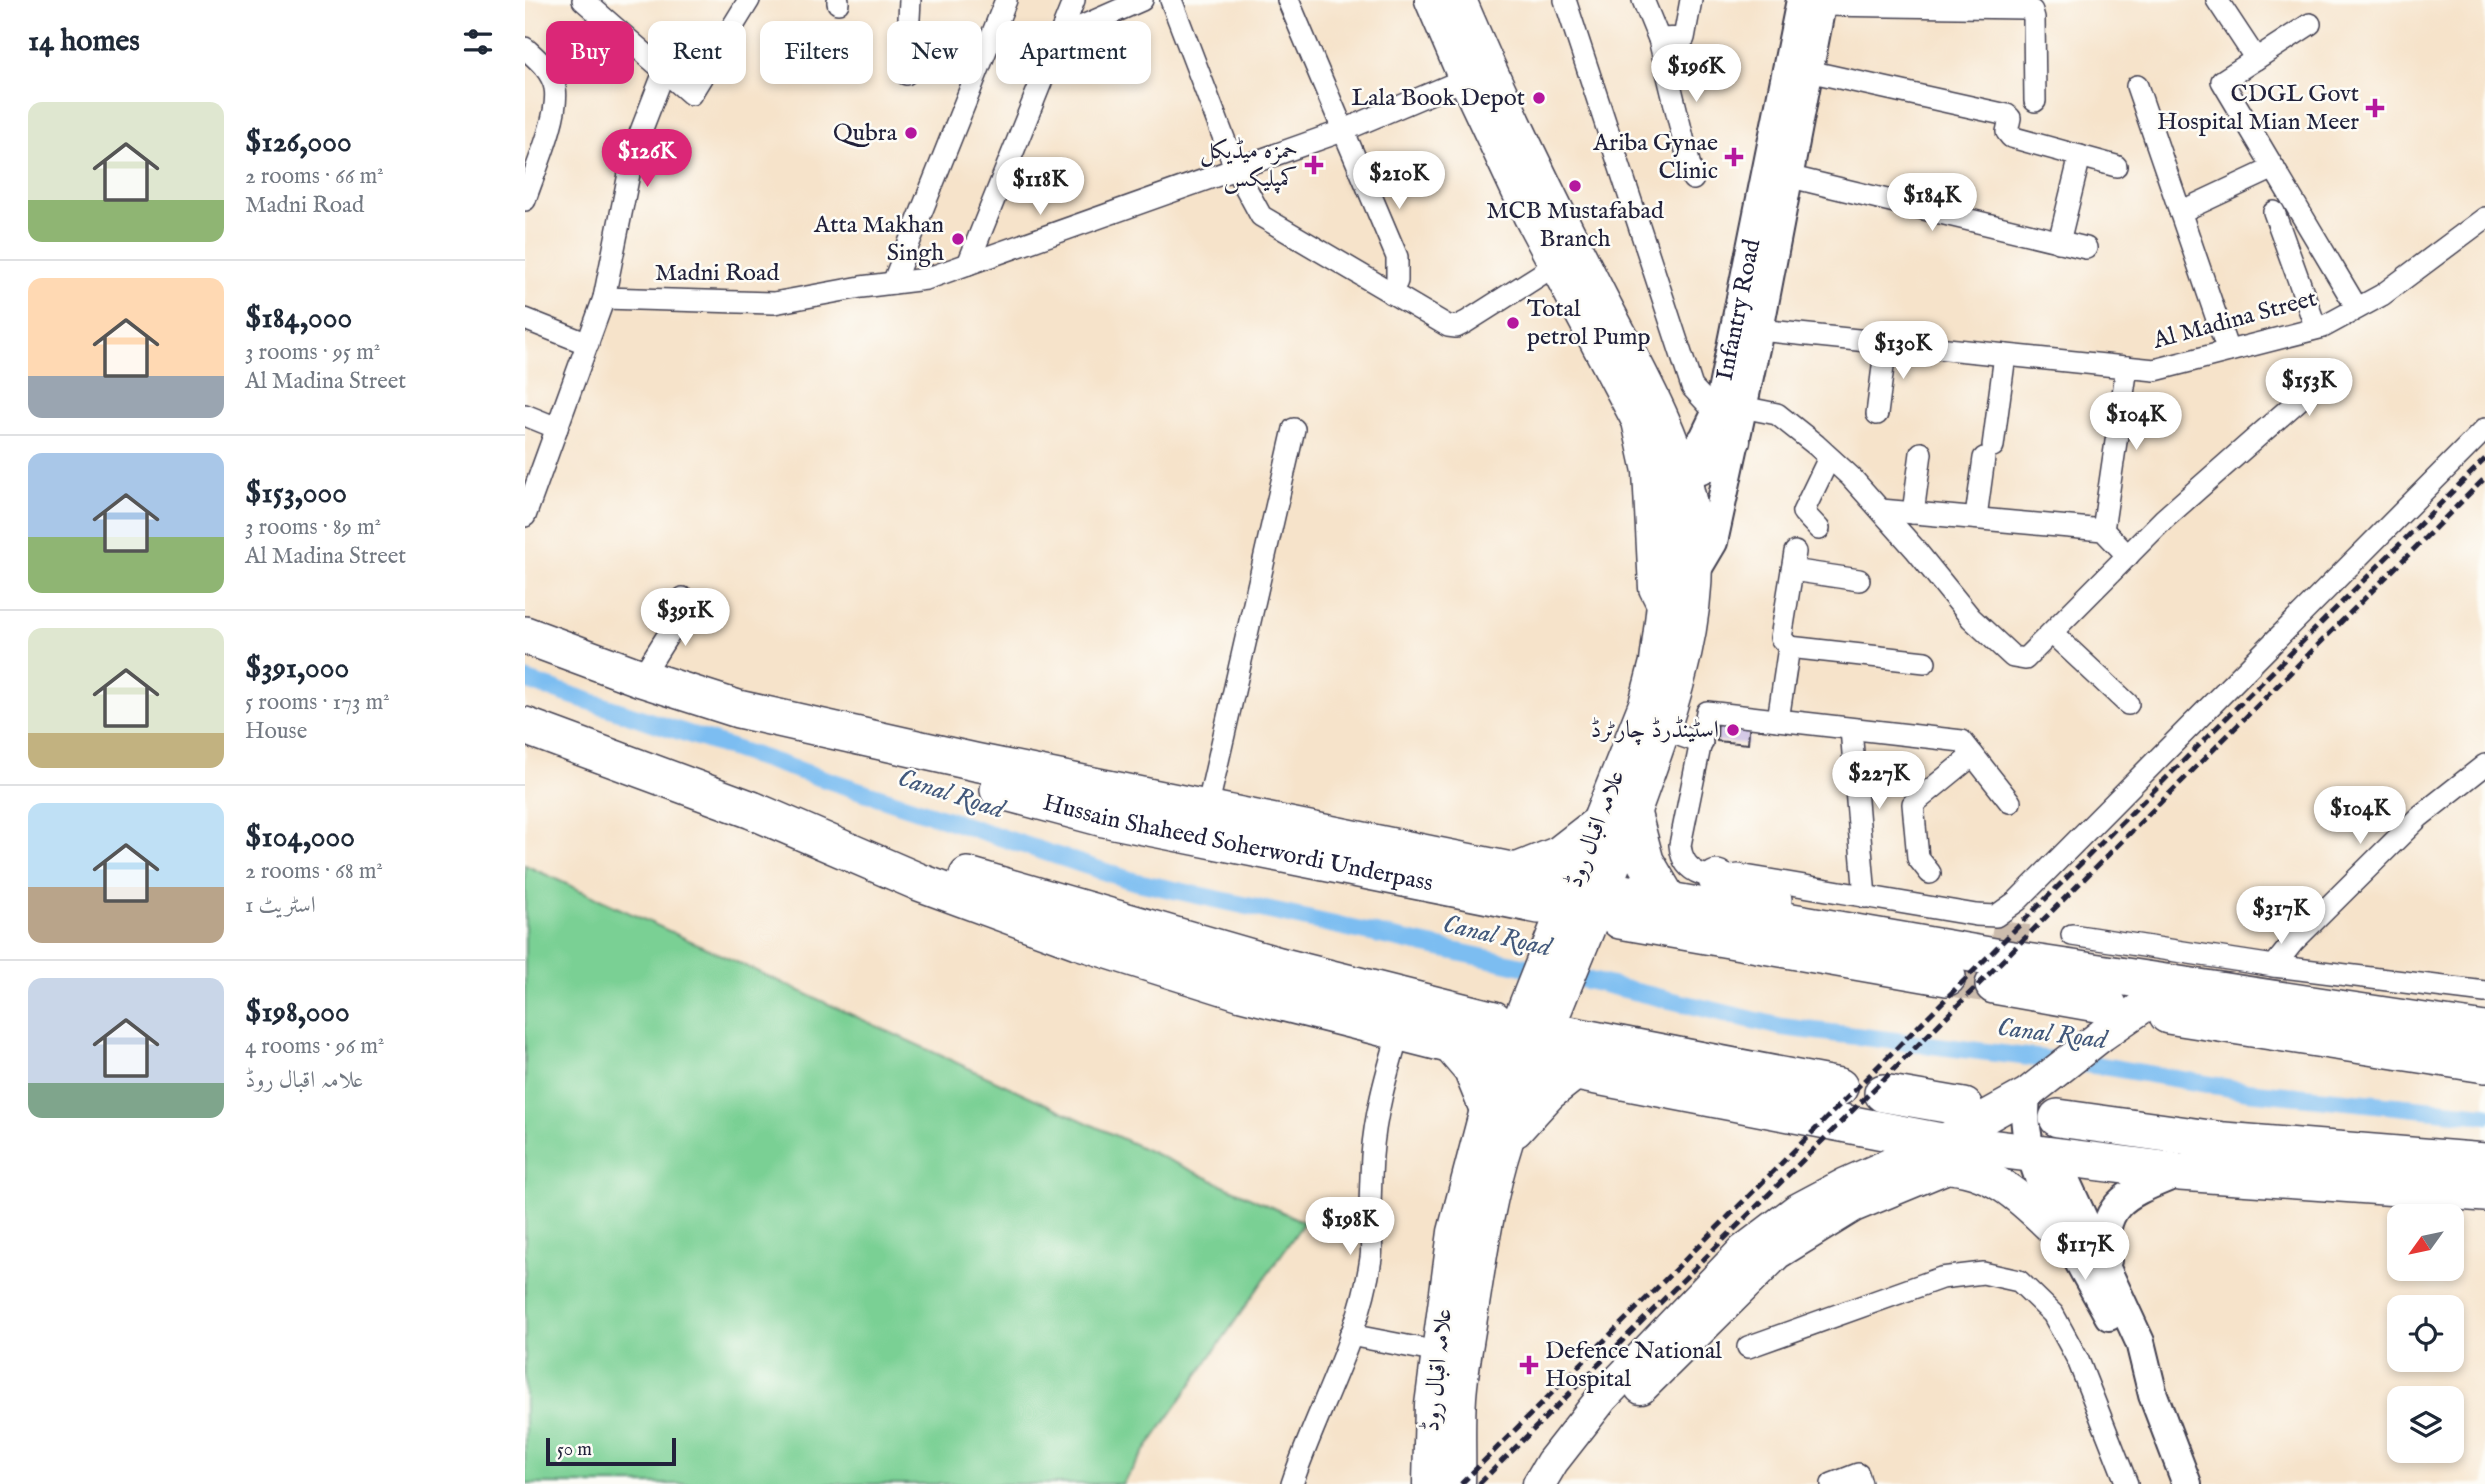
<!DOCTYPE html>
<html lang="en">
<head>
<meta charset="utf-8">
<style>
	body { margin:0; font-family:"IM FELL English",Amiri,serif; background:#f6f6f7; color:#1f2937; height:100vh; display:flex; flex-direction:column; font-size:26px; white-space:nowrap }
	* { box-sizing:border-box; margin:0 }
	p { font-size:23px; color:#747a83 }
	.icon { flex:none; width:38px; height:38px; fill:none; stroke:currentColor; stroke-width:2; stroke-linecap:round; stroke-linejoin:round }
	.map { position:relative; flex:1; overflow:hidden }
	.drawer { display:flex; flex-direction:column; background:#fff; width:525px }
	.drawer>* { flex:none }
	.hud { position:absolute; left:21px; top:21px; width:665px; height:63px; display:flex; gap:14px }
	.needle { width:46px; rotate:237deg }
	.buttons { position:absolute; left:1862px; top:1204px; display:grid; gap:14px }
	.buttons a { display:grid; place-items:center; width:77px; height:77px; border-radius:14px; background:#fff; box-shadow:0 4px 10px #0003; font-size:35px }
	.scale { position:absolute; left:21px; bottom:18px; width:130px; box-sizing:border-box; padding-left:7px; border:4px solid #22223b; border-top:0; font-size:19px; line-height:24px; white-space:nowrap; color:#22223b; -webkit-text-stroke:5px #fdfcf7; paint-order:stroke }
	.price { position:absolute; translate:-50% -60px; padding:0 16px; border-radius:24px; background:#fff; color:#222; font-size:23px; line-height:46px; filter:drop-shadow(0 2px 4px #0008) }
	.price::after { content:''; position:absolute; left:50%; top:42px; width:21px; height:16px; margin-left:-10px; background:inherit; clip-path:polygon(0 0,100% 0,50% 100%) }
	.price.current { background:#db2777; color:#fff }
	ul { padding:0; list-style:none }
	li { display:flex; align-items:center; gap:21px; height:175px; padding:0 28px }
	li+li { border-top:2px solid #e0e1e3 }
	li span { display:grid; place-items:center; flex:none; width:196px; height:140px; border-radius:14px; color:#555 }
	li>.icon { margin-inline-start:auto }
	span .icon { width:84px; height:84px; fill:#fffc; stroke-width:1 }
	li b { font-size:30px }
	h2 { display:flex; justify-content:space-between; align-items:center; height:84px; padding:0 28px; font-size:30px }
	.pill { padding:0 24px; border-radius:14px; background:#fff; box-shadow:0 4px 10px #0003; font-size:24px; line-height:63px }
	.pill.current { background:#db2777; color:#fff }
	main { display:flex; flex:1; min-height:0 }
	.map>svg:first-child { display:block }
</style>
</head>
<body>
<main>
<section class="drawer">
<h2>14 homes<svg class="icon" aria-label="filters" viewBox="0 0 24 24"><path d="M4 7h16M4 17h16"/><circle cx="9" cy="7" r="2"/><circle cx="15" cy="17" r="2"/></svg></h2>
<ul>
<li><span style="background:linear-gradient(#dfe7d0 70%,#8fb573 0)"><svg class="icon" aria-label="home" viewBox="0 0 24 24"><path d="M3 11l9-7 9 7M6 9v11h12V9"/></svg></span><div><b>$126,000</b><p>2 rooms · 66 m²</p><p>Madni Road</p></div></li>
<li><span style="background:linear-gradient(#ffd9b3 70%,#9aa5b1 0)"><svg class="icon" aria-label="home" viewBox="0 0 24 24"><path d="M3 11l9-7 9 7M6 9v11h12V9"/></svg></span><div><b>$184,000</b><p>3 rooms · 95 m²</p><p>Al Madina Street</p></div></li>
<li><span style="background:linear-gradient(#a9c7e8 60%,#8fb573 0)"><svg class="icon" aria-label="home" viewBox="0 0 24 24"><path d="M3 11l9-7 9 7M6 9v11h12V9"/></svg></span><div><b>$153,000</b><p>3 rooms · 89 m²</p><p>Al Madina Street</p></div></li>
<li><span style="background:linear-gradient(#dfe7d0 75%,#c2b280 0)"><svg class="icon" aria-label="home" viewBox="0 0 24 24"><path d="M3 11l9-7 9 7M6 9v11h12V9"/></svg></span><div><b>$391,000</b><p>5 rooms · 173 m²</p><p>House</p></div></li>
<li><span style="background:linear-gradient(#bfe0f5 60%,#b9a48a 0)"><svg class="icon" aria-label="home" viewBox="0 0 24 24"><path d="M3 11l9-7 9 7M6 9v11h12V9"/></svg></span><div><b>$104,000</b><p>2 rooms · 68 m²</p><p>اسٹریٹ 1</p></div></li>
<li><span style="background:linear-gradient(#c9d6e8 75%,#7fa58c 0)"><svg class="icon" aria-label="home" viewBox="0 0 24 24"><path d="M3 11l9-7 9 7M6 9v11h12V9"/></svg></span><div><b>$198,000</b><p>4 rooms · 96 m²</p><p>علامہ اقبال روڈ</p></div></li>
</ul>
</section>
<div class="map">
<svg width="1960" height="1484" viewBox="0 0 1960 1484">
	<rect width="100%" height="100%" fill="#fdfcf7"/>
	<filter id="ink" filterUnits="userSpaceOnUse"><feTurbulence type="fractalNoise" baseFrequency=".0143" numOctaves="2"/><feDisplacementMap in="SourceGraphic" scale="14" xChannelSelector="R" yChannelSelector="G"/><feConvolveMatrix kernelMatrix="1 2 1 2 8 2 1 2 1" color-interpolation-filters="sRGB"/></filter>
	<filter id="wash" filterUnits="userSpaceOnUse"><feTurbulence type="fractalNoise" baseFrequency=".00686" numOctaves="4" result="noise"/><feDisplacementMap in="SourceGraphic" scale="28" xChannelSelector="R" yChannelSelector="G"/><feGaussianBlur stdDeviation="1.57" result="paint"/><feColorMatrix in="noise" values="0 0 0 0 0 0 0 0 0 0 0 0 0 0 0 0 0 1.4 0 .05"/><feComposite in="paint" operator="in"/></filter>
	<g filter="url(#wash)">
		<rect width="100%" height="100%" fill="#f6e3ca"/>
		<polygon fill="#7ad094" stroke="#4e7968" stroke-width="2" points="0,865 779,1222 597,1484 0,1484"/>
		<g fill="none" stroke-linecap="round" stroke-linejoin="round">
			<polyline stroke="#7cbdf1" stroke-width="18" points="0,680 608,881 1070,982 1257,1027 1577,1066 1722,1091 1960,1115"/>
		</g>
		<g id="blocks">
			<polygon fill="#b19ed9" points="1193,715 1225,718 1223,744 1192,741"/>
		</g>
	</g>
	<g filter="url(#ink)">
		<use href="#blocks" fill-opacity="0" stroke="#423f50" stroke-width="2"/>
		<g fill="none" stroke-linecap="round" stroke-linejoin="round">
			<g stroke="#ccbcad" stroke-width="37" stroke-dasharray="37 18" stroke-linecap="butt">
				<polyline points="1466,938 1506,944"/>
				<polyline points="1422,977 1469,985"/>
			</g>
			<defs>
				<g id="street">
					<polyline points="58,0 166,94 224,0"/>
					<polyline points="646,0 711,170 736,216 923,326 931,327 941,322 1029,266"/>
					<polyline points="763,0 872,257 872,281 866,293"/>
					<polyline points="1040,0 1167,387 1192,414"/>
					<polyline points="1118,0 1134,39 1168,179"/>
					<polyline points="1692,0 1731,59"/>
					<polyline points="313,3 313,0"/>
					<polyline points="1296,5 1500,8 1507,11 1509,18 1510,101"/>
					<polyline points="1785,24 1697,81 1832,308"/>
					<polyline points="535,36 617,0"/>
					<polyline points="1134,39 1159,38 1166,0"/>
					<path d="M0,48C12,59 27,71 30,88C35,115 9,172 0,200"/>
					<polyline points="1283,71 1482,115 1485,118 1482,132 1486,137 1591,166"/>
					<polyline points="381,74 385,0"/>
					<polyline points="1612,86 1703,351"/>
					<polyline points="1262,176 1561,248"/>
					<polyline points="1655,212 1749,168"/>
					<polyline points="1749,212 1791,328"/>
					<polyline points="1534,242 1555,156"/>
					<polyline points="443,264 549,0"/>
					<polyline points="368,283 481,0"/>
					<polyline points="79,298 249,303 336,287 401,279 817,131 940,79"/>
					<polyline points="0,319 63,344"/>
					<polyline points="1234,330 1630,370 1798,327 1857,295 1960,218"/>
					<polyline points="1217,407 1252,414 1291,445 1326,477 1390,549 1446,618 1488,657 1500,659 1639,519 1808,370"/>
					<polyline points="1352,414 1361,343"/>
					<polyline points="0,415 32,428"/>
					<polyline points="1468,446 1480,355"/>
					<polyline points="1356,510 1578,530 1603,556"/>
					<polyline points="1388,513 1396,453"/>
					<polyline points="0,516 79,298 109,149 139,72"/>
					<polyline points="1451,517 1459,458"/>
					<polyline points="1294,529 1278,512 1304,458"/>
					<polyline points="1578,530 1602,367"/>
					<polyline points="1267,570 1334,580"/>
					<polyline points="1527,633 1603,704"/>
					<polyline points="1264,647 1400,662"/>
					<polyline points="116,678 150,624 158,598"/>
					<polyline points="1253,720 1264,647 1256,638 1270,552"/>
					<polyline points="1326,729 1340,897"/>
					<polyline points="1139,730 1177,743"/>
					<path d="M1485,802L1437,741L1182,712L1155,845C1158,878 1188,879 1214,875L1451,915L1471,916L1492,901L1960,429"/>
					<polyline points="682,809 769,429"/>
					<polyline points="1405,873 1393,858 1388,804 1448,755"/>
					<polyline points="1547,935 1749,966 1960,992"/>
					<polyline points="1749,966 1768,942 1894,817 1960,765"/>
					<polyline points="825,1335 913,1352"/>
					<polyline points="1223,1347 1416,1278 1458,1273 1494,1281 1528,1314 1553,1360 1602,1484"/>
					<path d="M767,1484C792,1409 835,1337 846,1258C848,1244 845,1229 845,1215C845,1195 846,1176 847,1156C850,1113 862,1073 874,1031"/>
					<polyline points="1307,1484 1333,1474 1336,1484"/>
				</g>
				<g id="secondary">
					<polyline points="1172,569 1188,542 1234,330 1297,0"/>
					<path id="s1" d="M1138,604L1147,588L1148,558L1142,486L1145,480L1179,438L1194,407L1276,0"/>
					<path d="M1502,1094C1488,1157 1554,1260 1584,1316"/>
					<polyline points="1529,1156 1615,1342 1628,1395 1662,1484"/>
					<path d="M1582,1260C1572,1200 1608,1192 1655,1172"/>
				</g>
				<g id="primary">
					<polyline points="1139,459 1174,469 1189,461 1209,441"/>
					<polyline points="922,1044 945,1071 961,1110"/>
					<polyline points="991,1131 1025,1094 1053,1072"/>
					<path d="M1418,1167C1476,1169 1506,1210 1546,1246"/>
					<polyline points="1116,1388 1252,1253 1328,1206 1468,1148"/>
					<polyline points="904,1484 906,1405 929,1232 961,1110 979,1058 1120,704 1131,662 1136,622 1138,604 1130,588 1124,471 1113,421 1004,215 940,79 906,0"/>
					<path d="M934,1484C935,1455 933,1426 935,1397C937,1368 943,1339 947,1311C956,1253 964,1197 982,1141C1021,1023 1074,911 1116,794C1149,703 1183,608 1167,510C1153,432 1109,362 1074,293C1025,197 977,100 935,0"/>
					<polyline points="1014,1484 1027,1462 1077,1398 1218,1251 1272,1210 1321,1184 1416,1142 1502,1094 1577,1035 1649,985"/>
				</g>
				<g id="highway">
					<polyline points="0,635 116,678 213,709 450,762 1080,890 1481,959 1960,1031"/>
					<polyline points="0,726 227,810 394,882 552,940 717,992 979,1058 1416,1142 1655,1172 1960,1193"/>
					<path id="s2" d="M474,790L579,818L1014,905"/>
					<polyline points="1108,816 1120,861 1144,902"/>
					<polyline points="991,872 1034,855 1070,827"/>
					<polyline points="443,876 754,966 969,1020"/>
					<polyline points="1192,879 1212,894 1248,900"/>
					<polyline points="1095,920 1422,977"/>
					<polyline points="1469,985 1583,1005"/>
					<polyline points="1643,1015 1960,1064"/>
					<polyline points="1043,1035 1314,1087"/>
					<polyline points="1358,1093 1439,1107"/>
					<polyline points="1533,1118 1699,1141 1960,1162"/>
				</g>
			</defs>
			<use href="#street" stroke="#423f50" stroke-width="24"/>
			<use href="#secondary" stroke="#423f50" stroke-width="32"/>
			<use href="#primary" stroke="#423f50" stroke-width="35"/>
			<use href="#highway" stroke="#423f50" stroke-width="40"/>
			<use href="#street" stroke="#fff" stroke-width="21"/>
			<use href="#secondary" stroke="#fff" stroke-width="28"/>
			<use href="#primary" stroke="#fff" stroke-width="32"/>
			<use href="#highway" stroke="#fff" stroke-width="37"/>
			<g stroke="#22223b" stroke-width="5" stroke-dasharray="10 5" stroke-linecap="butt">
				<polyline points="936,1484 1960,459"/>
				<polyline points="954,1484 1960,478"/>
			</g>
		</g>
	</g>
	<g fill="#b5179e" stroke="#fdfcf7" stroke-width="2.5">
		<circle cx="1014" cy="98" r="7"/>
		<path d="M1846.5 97.5h7v7h7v7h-7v7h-7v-7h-7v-7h7z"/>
		<circle cx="386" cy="133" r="7"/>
		<path d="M1205.5 146.5h7v7h7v7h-7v7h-7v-7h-7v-7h7z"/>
		<path d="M785.5 154.5h7v7h7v7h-7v7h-7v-7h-7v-7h7z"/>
		<circle cx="1050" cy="186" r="7"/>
		<circle cx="433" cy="239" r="7"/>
		<circle cx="988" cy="323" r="7"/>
		<circle cx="1208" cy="730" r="7"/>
		<path d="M1000.5 1354.5h7v7h7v7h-7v7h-7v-7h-7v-7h7z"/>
	</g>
	<g text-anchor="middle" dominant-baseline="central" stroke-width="5" stroke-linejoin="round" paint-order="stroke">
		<g font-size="24" fill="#22223b" stroke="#fdfcf7" text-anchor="end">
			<text x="1834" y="94">CDGL Govt<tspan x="1834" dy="28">Hospital Mian Meer</tspan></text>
			<text x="1000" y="98">Lala Book Depot</text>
			<text x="372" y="133">Qubra</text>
			<text x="1193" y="143">Ariba Gynae<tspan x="1193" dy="28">Clinic</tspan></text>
			<text x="773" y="151">حمزہ میڈیکل<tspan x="773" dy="28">کمپلیکس</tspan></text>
			<text x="1050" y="211" text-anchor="middle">MCB Mustafabad<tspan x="1050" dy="28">Branch</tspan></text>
			<text x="419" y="225">Atta Makhan<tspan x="419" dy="28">Singh</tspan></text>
			<text x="1002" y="309" text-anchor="start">Total<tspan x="1002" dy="28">petrol Pump</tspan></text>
			<text x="1194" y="730">اسٹینڈرڈ چارٹرڈ</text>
			<text x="1020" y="1351" text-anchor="start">Defence National<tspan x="1020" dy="28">Hospital</tspan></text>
		</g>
		<g font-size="24" fill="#22223b" stroke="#fdfcf7">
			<text x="192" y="273">Madni Road</text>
			<text stroke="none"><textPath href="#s1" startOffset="315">Infantry Road</textPath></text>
			<text transform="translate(1710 320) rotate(-15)">Al Madina Street</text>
			<text transform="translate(1071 829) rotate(-69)">علامہ اقبال روڈ</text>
			<text stroke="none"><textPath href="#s2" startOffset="245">Hussain Shaheed Soherwordi Underpass</textPath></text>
			<text transform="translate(913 1370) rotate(-84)">علامہ اقبال روڈ</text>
		</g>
		<g font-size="26" font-style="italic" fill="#42587b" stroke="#fdfcf7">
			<text transform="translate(426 794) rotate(18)">Canal Road</text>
			<text transform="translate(972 936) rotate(13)">Canal Road</text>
			<text transform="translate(1527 1034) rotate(7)">Canal Road</text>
		</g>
	</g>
</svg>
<div class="buttons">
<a><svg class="needle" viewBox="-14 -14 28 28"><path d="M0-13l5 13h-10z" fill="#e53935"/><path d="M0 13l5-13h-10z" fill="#747a83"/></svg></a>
<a><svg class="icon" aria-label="locate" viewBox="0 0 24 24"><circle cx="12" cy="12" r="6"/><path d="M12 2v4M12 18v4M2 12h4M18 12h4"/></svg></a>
<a><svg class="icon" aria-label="layers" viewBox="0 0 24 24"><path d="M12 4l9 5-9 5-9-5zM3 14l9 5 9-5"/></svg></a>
</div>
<div class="scale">50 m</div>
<b class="price" style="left:1171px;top:104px">$196K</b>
<b class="price current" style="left:122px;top:189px">$126K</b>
<b class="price" style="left:874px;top:211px">$210K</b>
<b class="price" style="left:515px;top:217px">$118K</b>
<b class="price" style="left:1407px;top:233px">$184K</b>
<b class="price" style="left:1378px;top:381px">$130K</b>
<b class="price" style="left:1784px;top:418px">$153K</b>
<b class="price" style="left:1611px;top:452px">$104K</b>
<b class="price" style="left:160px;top:648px">$391K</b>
<b class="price" style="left:1354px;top:811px">$227K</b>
<b class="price" style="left:1835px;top:846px">$104K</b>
<b class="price" style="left:1756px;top:946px">$317K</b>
<b class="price" style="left:825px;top:1257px">$198K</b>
<b class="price" style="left:1560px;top:1282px">$117K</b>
<div class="hud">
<a class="pill current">Buy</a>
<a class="pill">Rent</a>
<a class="pill">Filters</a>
<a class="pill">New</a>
<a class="pill">Apartment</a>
</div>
</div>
</main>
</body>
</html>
